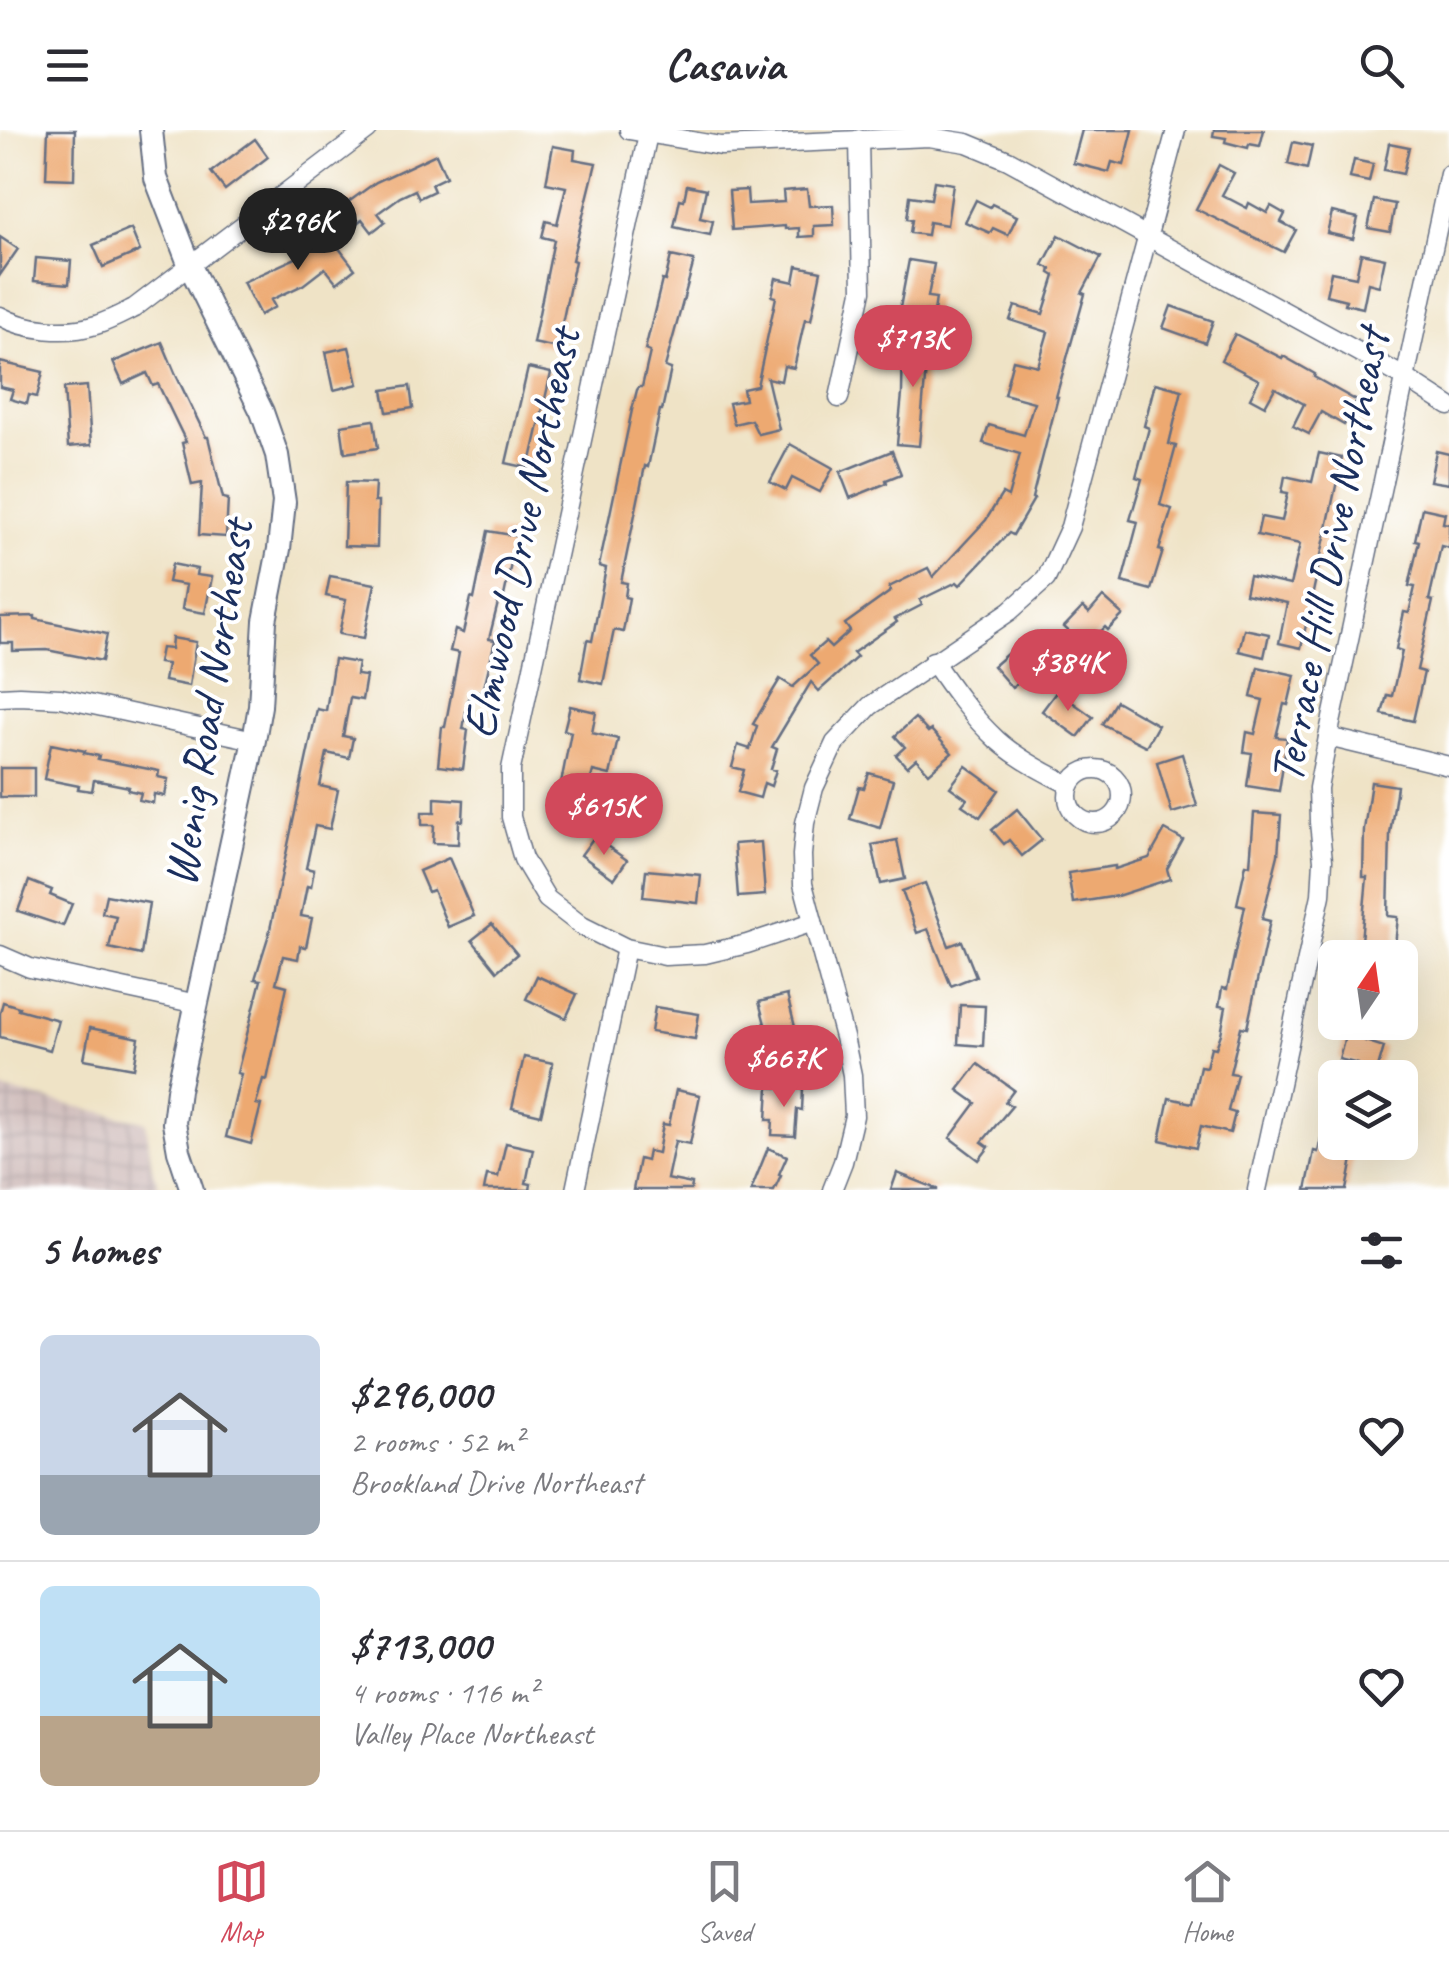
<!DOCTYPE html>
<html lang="en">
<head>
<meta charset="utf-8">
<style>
	body { margin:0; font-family:Caveat,sans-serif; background:#f2f2f3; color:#2b2b33; height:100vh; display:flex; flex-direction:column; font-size:38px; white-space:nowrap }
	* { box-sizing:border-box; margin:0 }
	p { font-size:32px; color:#7c7c81 }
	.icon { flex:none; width:55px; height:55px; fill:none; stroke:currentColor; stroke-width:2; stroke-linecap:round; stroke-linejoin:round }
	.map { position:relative; height:1060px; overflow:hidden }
	.details { display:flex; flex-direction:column; background:#fff; flex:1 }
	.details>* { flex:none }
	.needle { width:65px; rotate:13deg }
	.controls { position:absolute; left:1318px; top:810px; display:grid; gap:20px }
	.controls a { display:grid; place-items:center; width:100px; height:100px; border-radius:15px; background:#fff; box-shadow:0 10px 40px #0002; font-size:50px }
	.price { position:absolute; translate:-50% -85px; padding:0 22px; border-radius:35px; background:#d1495b; color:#fff; font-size:32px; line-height:65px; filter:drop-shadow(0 2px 5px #0008) }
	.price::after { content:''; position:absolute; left:50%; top:60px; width:30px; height:22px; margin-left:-15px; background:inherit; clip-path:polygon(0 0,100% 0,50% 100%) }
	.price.on { background:#222; color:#fff }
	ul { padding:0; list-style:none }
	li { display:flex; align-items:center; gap:30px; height:250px; padding:0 40px }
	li+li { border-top:2px solid #e1e1e2 }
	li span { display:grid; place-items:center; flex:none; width:280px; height:200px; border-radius:15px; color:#555 }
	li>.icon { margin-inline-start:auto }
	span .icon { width:120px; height:120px; fill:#fffc; stroke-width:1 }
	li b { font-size:42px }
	h2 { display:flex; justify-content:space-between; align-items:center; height:120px; padding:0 40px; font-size:42px }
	header { display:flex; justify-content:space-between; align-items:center; height:130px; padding:0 40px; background:#fff; font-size:45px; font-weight:800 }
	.tab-bar { display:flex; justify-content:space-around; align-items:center; height:140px; border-top:2px solid #e1e1e2; background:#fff; font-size:28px; color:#7c7c81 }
	.tab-bar a { display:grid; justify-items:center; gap:5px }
	.tab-bar .on { color:#d1495b }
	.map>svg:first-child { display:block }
</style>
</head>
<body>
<header><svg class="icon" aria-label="menu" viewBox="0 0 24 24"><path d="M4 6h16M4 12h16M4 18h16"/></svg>Casavia<svg class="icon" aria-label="search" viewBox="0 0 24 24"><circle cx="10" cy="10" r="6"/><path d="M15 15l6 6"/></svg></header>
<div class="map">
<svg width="1449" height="1060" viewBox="0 0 1449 1060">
	<defs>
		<pattern id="industrial-grid" width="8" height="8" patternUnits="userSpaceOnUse" patternTransform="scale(2.5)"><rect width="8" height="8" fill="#d1bfbd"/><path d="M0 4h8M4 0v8" fill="none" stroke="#b3a4a5"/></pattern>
	</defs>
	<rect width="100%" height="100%" fill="#fff"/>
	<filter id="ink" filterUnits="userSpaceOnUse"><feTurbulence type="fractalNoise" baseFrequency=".01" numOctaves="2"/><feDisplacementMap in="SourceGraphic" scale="20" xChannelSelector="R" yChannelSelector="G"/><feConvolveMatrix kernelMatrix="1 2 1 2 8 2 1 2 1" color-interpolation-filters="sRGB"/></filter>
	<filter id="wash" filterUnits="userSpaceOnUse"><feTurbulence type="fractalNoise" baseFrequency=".0048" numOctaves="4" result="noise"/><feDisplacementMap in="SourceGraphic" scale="40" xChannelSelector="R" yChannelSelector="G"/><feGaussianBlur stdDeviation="2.25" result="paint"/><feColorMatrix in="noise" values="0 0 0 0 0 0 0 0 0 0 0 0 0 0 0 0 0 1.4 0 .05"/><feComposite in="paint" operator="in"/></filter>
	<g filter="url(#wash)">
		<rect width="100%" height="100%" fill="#efe3c6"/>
		<polygon fill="url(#industrial-grid)" points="0,959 146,992 152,1039 160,1060 0,1060"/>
		<g id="blocks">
			<g fill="#eda971">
				<polygon points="48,0 75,0 74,49 46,48"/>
				<polygon points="1082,0 1133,0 1124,35 1112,32 1109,42 1073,33"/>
				<polygon points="1214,0 1264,0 1260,16 1249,14 1248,18 1225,12 1226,8 1213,6"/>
				<polygon points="255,9 268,27 225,60 211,42"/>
				<polygon points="1293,12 1312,16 1307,39 1288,34"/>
				<polygon points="1389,13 1409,17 1403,44 1384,40"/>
				<polygon points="553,16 575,20 574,29 596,33 572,130 575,131 557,218 533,213 554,110 542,107 546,91 557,94 566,57 546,53"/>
				<polygon points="436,24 446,47 431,54 434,61 419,68 415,60 400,67 378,83 385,92 372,102 362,89 350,99 336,81 376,52"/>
				<polygon points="1354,30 1373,34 1369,52 1350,48"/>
				<polygon points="1219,35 1234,43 1222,65 1247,78 1249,73 1267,83 1271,76 1285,84 1281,92 1296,100 1284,122 1196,79"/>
				<polygon points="934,51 953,54 947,95 929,92 927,105 910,103 912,90 907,89 910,66 931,69"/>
				<polygon points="687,55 706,59 700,88 713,91 710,105 674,97 680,69 684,70"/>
				<polygon points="807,59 809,76 833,75 834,95 814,96 814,106 799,107 799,98 785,99 785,96 732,100 729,61 747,60 748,74 784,72 783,61"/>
				<polygon points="976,70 990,77 992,74 1017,86 1008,105 993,98 990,103 965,92"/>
				<polygon points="1374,70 1395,74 1390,102 1368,98"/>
				<polygon points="1332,82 1358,88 1353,109 1327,103"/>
				<polygon points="131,99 140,121 103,137 93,115"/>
				<polygon points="328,104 355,139 337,153 325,138 303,155 271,170 275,177 260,185 243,152 296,128"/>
				<polygon points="1059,105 1101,127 1082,163 1085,164 1056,267 1058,267 1032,368 1034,369 1013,405 1009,403 960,455 957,452 920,470 922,475 895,489 897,492 853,523 857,527 819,561 811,552 772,617 777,619 771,639 776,640 771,656 764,653 760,668 738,662 744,640 732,637 738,615 750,619 757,596 753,594 780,549 793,557 818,534 810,525 825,512 831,518 850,501 845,494 891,461 889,457 928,438 933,447 986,390 1002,364 1008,367 1020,324 983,313 989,295 1024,305 1034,272 1004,264 1013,230 1038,236 1048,202 1010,190 1015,176 1043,184 1055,146 1050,143 1051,139 1043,135"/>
				<polygon points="0,107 18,119 0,145"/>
				<polygon points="1361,123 1385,128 1379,156 1368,153 1363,178 1345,174 1346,170 1326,165 1331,142 1356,147"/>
				<polygon points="671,126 694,131 665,237 671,239 662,280 660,280 648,337 645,336 621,452 627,453 625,467 629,468 623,502 614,500 603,554 580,549 587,510 592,511 606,438 599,436 632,280 637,260 639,257 642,257 650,222 645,220 662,150 665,151"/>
				<polygon points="36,128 71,131 69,154 34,151"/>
				<polygon points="909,130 934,134 928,167 936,168 934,182 926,181 925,188 899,183"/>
				<polygon points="797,136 821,141 811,190 805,189 794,238 784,236 781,251 767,248 779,299 758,304 751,290 734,294 729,273 745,270 743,259 757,256 776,167 772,166 776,148 794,152"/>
				<polygon points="1171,176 1213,191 1205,213 1163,198"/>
				<polygon points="1235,204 1282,228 1283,226 1315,244 1314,247 1357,271 1344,295 1321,282 1309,304 1293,296 1304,274 1275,258 1265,276 1250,268 1259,250 1221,230"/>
				<polygon points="903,208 923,208 923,225 938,225 938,238 926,238 919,316 897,314 902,264"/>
				<polygon points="162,212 176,245 206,307 208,307 223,368 228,369 226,407 199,405 202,353 192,355 182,313 186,312 158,254 153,256 147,243 123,254 113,232"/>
				<polygon points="349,217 358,254 334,260 326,222"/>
				<polygon points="0,232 43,242 37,267 29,265 27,274 10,269 13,260 0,257"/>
				<polygon points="528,238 551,243 529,338 506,333"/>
				<polygon points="1155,253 1182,260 1169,314 1176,316 1160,375 1172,379 1159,420 1163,421 1151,460 1122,452 1138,392 1130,390 1142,349 1136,347 1149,298 1144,296"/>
				<polygon points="87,256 91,315 68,317 64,258"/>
				<polygon points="410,256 413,278 387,282 383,260"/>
				<polygon points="374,290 378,318 345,323 341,295"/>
				<polygon points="790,314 833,338 820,362 792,348 786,360 770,352"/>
				<polygon points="892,321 901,344 886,350 887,353 850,368 840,342"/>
				<polygon points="1436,321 1449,324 1449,354 1430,351"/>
				<polygon points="1319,323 1342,328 1301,518 1279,513 1287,473 1245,464 1249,446 1290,455 1300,414 1257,405 1261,387 1282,391 1288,363 1282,362 1285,346 1312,352"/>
				<polygon points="346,352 375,353 374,372 378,372 377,417 344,416"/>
				<polygon points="1422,378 1445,383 1443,393 1449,394 1449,418 1441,416 1429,470 1433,471 1417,540 1424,542 1413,591 1382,584 1387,565 1392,566 1402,521 1396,519 1404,482 1409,483 1415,457 1409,456 1419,411 1415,410"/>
				<polygon points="488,401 517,406 504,466 500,465 489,509 495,510 483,562 470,560 463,599 468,600 463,639 438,636 442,597 445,597 459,523 450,521 455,500 463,503 471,468 474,469"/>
				<polygon points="172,434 197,439 196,445 212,447 205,483 182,479 186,455 168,452"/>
				<polygon points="330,446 375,454 364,508 339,504 346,470 326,466"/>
				<polygon points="1103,467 1123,485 1108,500 1105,497 1086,517 1064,497 1083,477 1089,483"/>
				<polygon points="35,486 35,489 107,504 102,531 47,520 13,521 13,513 0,513 0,487"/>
				<polygon points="1244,499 1269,504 1264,527 1239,521"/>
				<polygon points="1037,503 1053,522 1012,558 993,536 1021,512 1024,515"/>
				<polygon points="172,508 196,512 189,556 164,551 167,534 158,533 161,518 171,519"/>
				<polygon points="334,529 358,533 356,545 366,546 362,570 350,568 343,606 353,608 349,628 327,623 320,656 338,660 330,699 315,696 306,738 314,740 311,757 307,756 301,786 312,788 306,817 300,816 298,829 283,826 276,853 287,856 267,950 263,949 256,974 261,975 251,1014 226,1007 241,944 237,943 261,850 255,849 269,804 317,579 326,581"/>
				<polygon points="1258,537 1295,545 1288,575 1284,574 1276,607 1287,608 1279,661 1247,656 1252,623 1244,622 1247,602 1255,604 1263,570 1251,567"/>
				<polygon points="1057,561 1093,587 1078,607 1042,581"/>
				<polygon points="1116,571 1158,595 1146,616 1102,594"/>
				<polygon points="570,576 596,582 592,603 618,609 610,645 593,641 587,665 560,658 571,602 564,600"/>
				<polygon points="915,588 928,602 931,600 952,623 929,643 916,629 907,637 896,625 905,617 895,606"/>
				<polygon points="51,614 85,621 84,623 99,626 98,629 159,641 158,647 168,649 165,666 154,664 153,673 139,670 141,663 128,660 129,657 94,650 92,661 78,659 79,656 44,649"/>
				<polygon points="1182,624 1197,676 1172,683 1157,632"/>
				<polygon points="966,636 999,660 980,687 962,675 967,669 950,657"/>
				<rect x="0" y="638" width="34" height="29"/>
				<polygon points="869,643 893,650 880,698 850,689 859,657 864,658"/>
				<polygon points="1371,652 1397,656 1390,704 1388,786 1398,787 1394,825 1360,822 1367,747 1363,747 1364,700"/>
				<polygon points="435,668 464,670 463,691 459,690 458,714 433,713 434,695 422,695 422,682 435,682"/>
				<polygon points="1017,679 1042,710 1022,726 1009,710 1004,714 992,700"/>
				<polygon points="1254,683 1281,685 1278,725 1262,789 1270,791 1247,898 1241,897 1230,943 1237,944 1228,981 1235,983 1230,1003 1201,996 1196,1018 1160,1010 1169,968 1192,973 1200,936 1206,937 1211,917 1216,918 1221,904 1226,877 1219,876 1222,858 1227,859 1245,776 1237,774 1246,734 1250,735"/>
				<polygon points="1165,700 1183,710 1167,739 1170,749 1117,766 1073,773 1068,743 1115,736 1115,739 1149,728"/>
				<polygon points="594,707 627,730 614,749 581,725"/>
				<polygon points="897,710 905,749 881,754 872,715"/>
				<polygon points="761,712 765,765 738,767 734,714"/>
				<polygon points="449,728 474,786 448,797 433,760 428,762 419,741"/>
				<polygon points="646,740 701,745 698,773 643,767"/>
				<polygon points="29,751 52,760 50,765 72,774 63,796 18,781"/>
				<polygon points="925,753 949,816 962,811 976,846 951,856 928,799 917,803 902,761"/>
				<polygon points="106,765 149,773 141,825 109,818 116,786 102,783"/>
				<polygon points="492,794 517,824 497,841 472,810"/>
				<polygon points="537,846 577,864 566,888 526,869"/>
				<polygon points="787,865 797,905 770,912 759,872"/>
				<polygon points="3,872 19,877 18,879 58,890 50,920 0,907 0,883"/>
				<polygon points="960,875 985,876 983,916 958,914"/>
				<polygon points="655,877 699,884 695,909 651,902"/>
				<polygon points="1349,892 1369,892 1365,911 1384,917 1375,948 1355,948 1358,934 1339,929"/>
				<polygon points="90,898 139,908 134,938 84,929"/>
				<polygon points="524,927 553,933 541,985 512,978"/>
				<polygon points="756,934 778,936 778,955 755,954"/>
				<polygon points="978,934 1014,960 1005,972 1012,976 982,1012 989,1017 979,1030 950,1008 976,973 958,960"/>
				<polygon points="769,957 803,959 802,980 797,979 795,1006 772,1005 773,990 767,990"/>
				<polygon points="676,960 700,965 690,1014 675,1011 667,1049 692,1054 691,1060 633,1060 639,1029 646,1031 648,1021 658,1023 663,994 669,995"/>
				<polygon points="1329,972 1335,972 1335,1012 1344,1012 1341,1027 1353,1029 1347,1060 1306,1060 1314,1021 1318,1022"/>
				<polygon points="506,1013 533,1019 526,1053 531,1054 530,1060 484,1060 487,1045 498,1047"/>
				<polygon points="768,1018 787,1026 779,1044 781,1045 774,1060 751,1060"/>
				<polygon points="897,1043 938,1059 938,1060 891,1060"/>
			</g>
		</g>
	</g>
	<g filter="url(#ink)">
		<use href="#blocks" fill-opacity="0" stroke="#656e82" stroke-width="2.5"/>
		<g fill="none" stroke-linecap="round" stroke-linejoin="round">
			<defs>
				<g id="minor">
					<polyline points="629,0 721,16 929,7 967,13 1008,30 1404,247 1449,276"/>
					<polyline points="648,4 511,639 511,687 523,729 547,769 582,796 626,818 665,826 705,824 747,814 813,792"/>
					<path d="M0,186C27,201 67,204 96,195C109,191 122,184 134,178L368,0"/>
					<polyline points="839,268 862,161 859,9"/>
					<path d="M933,531C952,559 972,587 997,610C1018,629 1045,643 1070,655"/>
					<polyline points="0,567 19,566 61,568 254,610"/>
					<polyline points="1328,607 1449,636"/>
					<circle cx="1095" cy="666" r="27"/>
					<polyline points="0,825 30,838 197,874"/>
					<polyline points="575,1060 626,818"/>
					<polyline points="832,1060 843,1032 854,986 852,945 844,907 803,754 802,725 805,693 814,658 835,613 870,576 1010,481 1046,449 1070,397 1176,0"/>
					<polyline points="1257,1060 1321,765 1323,730 1319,692 1318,658 1328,607 1449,44"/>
				</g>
				<polyline id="tertiary" points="151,0 156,48 190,136 262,282 277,325 284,372 279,419 265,491 260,576 254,610 178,960 174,993 179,1021 192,1060"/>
			</defs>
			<use href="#minor" stroke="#656e82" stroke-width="21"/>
			<use href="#tertiary" stroke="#656e82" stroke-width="26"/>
			<use href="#minor" stroke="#fff" stroke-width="18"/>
			<use href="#tertiary" stroke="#fff" stroke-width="22"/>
		</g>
	</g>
	<g text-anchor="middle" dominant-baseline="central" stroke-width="8" stroke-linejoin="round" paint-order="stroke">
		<g font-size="48" fill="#1b2f5e" stroke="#fff">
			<text transform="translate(521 403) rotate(-78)">Elmwood Drive Northeast</text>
			<text transform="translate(1329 426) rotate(-79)">Terrace Hill Drive Northeast</text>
			<text transform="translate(208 573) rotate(-81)">Wenig Road Northeast</text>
		</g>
	</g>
</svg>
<div class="controls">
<a><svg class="needle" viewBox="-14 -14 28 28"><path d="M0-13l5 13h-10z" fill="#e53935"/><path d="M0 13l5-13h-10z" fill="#7c7c81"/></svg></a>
<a><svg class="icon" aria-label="layers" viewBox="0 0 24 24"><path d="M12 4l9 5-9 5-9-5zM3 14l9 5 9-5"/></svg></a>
</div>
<b class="price on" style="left:298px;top:143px">$296K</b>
<b class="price" style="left:913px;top:260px">$713K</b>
<b class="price" style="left:1068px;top:584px">$384K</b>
<b class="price" style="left:604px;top:728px">$615K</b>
<b class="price" style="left:784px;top:980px">$667K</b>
</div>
<section class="details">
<h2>5 homes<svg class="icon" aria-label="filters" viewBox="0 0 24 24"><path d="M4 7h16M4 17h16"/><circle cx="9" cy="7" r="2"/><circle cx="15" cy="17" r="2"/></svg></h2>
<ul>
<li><span style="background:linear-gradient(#c9d6e8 70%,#9aa5b1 0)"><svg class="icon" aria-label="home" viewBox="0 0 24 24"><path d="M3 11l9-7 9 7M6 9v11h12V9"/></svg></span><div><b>$296,000</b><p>2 rooms · 52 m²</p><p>Brookland Drive Northeast</p></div><svg class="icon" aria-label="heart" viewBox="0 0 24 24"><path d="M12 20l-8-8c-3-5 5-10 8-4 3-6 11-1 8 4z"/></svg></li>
<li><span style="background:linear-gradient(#bfe0f5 65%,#b9a48a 0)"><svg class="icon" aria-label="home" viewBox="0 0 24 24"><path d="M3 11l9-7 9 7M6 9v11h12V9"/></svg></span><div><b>$713,000</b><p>4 rooms · 116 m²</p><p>Valley Place Northeast</p></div><svg class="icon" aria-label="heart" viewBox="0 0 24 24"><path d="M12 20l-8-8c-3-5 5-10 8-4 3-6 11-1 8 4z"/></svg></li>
</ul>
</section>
<nav class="tab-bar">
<a class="on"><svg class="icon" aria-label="map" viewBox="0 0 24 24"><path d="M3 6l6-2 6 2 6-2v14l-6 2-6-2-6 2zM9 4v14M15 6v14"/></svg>Map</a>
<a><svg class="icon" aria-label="saved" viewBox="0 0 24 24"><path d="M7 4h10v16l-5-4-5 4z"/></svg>Saved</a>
<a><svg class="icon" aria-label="home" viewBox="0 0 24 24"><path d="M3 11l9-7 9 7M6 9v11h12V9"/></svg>Home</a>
</nav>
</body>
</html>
